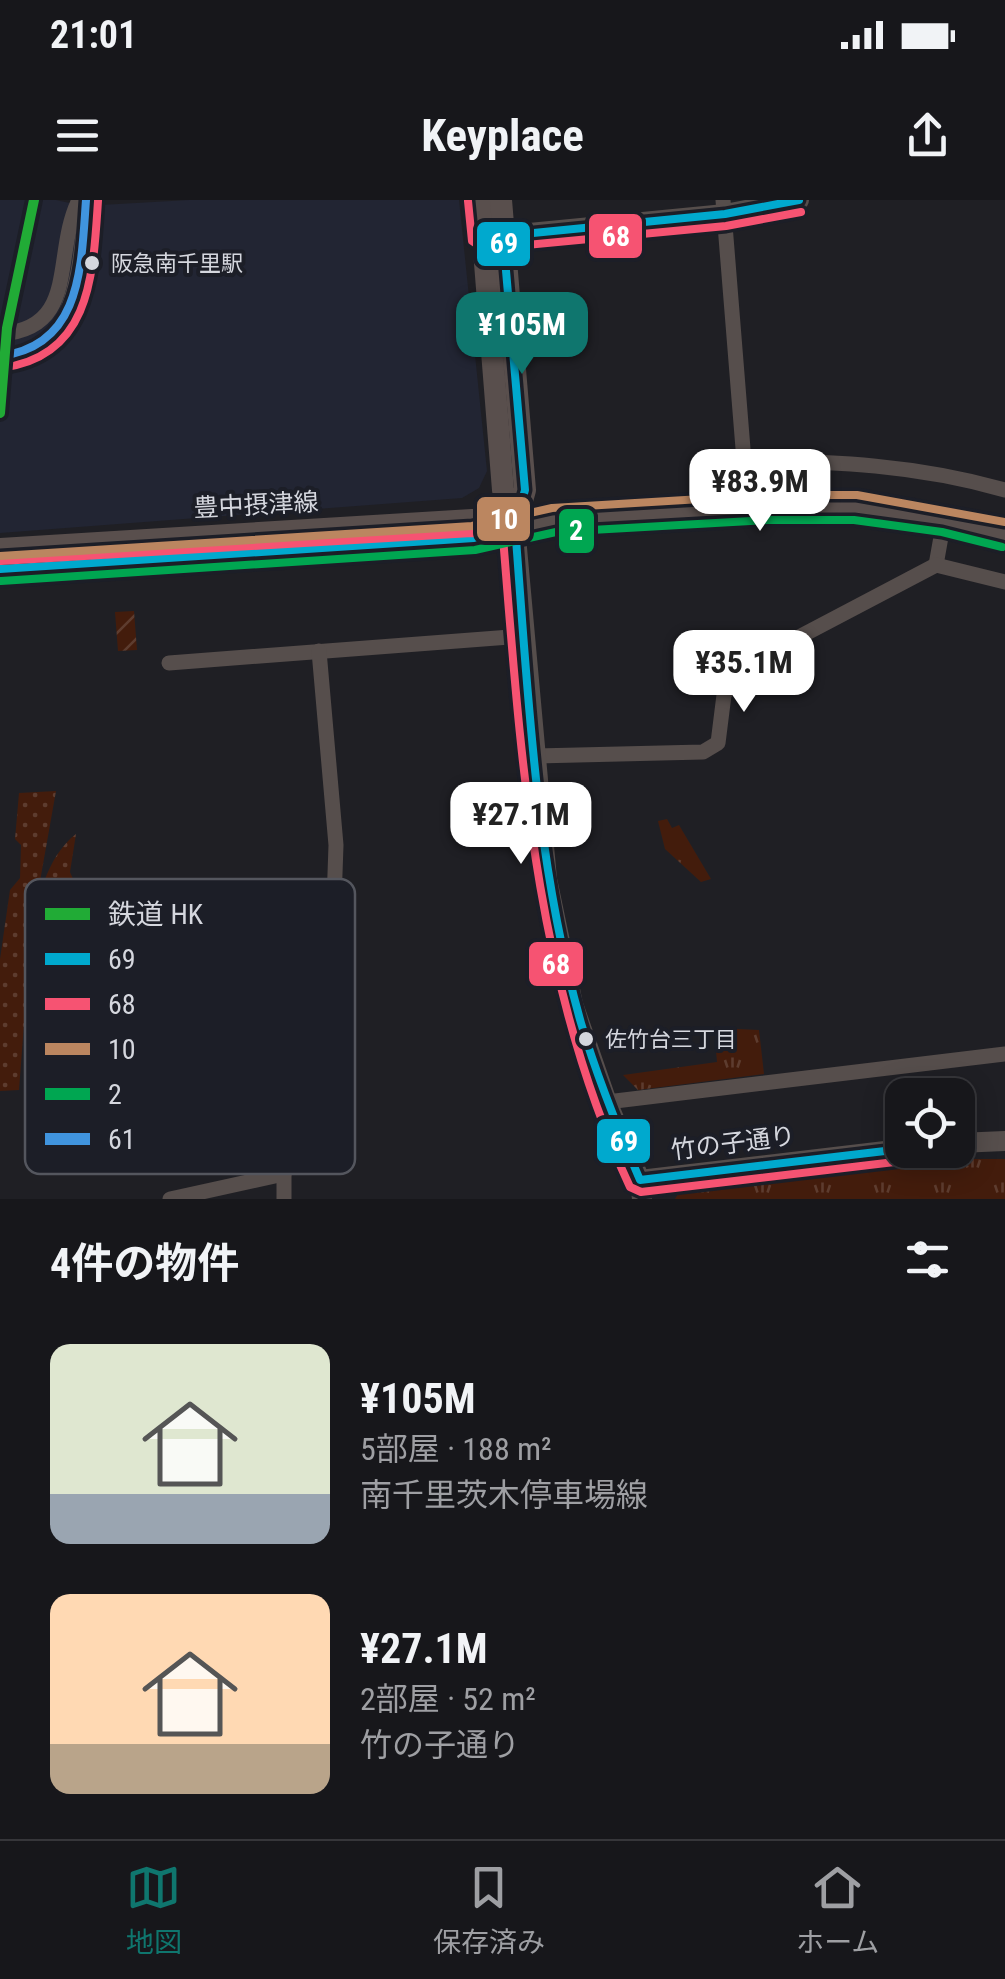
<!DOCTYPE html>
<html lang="ja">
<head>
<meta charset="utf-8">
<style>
	body { margin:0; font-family:"Roboto Condensed","Noto Sans JP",sans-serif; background:#202024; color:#f1f3f6; height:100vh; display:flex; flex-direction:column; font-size:38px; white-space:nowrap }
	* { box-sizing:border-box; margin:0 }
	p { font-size:32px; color:#9e9fa3 }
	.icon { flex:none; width:55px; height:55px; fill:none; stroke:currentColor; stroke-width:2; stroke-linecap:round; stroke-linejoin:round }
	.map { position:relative; height:999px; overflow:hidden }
	.sheet { display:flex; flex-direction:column; background:#17171b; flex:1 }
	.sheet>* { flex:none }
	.fabs { position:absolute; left:885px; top:878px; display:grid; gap:20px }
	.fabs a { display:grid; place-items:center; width:90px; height:90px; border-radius:20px; background:#17171b; box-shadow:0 5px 25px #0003,0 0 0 2px #36363a; font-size:50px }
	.price { position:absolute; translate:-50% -85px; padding:0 22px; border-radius:20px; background:#fff; color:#222; font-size:32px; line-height:65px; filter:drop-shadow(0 2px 5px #0008) }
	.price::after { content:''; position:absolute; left:50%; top:60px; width:30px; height:22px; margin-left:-15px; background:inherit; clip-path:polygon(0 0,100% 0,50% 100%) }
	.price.current { background:#0f766e; color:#fff }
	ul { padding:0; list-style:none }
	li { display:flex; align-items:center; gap:30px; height:250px; padding:0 50px }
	li span { display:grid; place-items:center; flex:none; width:280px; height:200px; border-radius:20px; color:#555 }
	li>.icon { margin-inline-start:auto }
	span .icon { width:120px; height:120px; fill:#fffc; stroke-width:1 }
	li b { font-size:42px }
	h2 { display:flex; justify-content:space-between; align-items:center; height:120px; padding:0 50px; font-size:42px }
	.status { display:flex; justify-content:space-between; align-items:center; height:70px; padding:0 50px; background:#17171b; direction:ltr }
	.status svg { height:28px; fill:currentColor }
	header { display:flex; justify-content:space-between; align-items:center; height:130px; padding:0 50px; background:#17171b; font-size:45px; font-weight:700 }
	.tabs { display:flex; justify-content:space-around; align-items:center; height:140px; border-top:2px solid #36363a; background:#17171b; font-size:28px; color:#9e9fa3 }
	.tabs a { display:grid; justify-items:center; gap:5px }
	.tabs .current { color:#0f766e }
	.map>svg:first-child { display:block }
</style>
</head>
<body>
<div class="status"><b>21:01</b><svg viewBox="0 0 49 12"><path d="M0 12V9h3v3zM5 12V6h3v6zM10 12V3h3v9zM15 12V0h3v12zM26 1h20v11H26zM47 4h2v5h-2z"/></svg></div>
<header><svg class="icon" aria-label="menu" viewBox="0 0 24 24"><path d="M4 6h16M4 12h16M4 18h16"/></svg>Keyplace<svg class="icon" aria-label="share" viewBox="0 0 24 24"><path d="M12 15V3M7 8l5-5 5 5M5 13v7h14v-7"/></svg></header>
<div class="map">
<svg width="1005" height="999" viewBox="0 0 1005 999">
	<defs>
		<pattern id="grass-dots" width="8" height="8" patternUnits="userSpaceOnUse" patternTransform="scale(2.5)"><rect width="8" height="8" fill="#431c0c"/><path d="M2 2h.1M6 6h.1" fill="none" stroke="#5d3c2f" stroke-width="1.8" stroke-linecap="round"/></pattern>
		<pattern id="park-tufts" width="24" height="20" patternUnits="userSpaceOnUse" patternTransform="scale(2.5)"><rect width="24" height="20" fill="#431c0c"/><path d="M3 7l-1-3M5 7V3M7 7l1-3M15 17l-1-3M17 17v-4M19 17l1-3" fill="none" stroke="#5d3c2f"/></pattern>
		<pattern id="garden-furrows" width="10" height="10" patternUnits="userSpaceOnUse" patternTransform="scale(2.5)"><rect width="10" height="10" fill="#431c0c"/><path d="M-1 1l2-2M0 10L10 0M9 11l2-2" fill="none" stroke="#5d3c2f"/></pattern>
	</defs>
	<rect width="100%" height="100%" fill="#1f1f24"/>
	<polygon fill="#222533" points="0,0 56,0 83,6 189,0 459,0 487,271 479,288 462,298 0,333"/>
	<g fill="url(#grass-dots)">
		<polygon points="56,591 31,732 19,890 0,891 0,759 10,690 20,678 21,645 15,639 19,593"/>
		<path d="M76,634L70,672L76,686C102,701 127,703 130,738L123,744L57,747L42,740C29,707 49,654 76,634Z"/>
	</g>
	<g fill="url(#park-tufts)">
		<polygon points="667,619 672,628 679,625 711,679 701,682 665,649 658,621"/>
		<polygon points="714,828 759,830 764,874 638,890 623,875 717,862"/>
		<polygon points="964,959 1005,959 1005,999 675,999 680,991"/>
	</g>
	<polygon fill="url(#garden-furrows)" points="134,411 137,450 118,451 115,412"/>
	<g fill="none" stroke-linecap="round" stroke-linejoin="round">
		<g stroke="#564e4c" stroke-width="15">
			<path d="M723,0L744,261C835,261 917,265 1005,290"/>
			<path d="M0,134C80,129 52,54 79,0"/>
			<path d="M0,156C16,154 32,153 45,143C79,116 83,40 86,0"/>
			<polyline points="936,365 944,320"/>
			<polyline points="169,463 522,436"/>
			<polyline points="536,556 703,552 718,543 724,495 742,467 936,365 1005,382"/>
			<polyline points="607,902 1005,854"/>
			<polyline points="170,999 284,974"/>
			<polyline points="284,999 284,974 334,702 336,645 319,451"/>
		</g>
		<g stroke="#564e4c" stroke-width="20">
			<polyline points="489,37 725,14 799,0"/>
			<polyline points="515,326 547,679 573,804 607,902 640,980 642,999"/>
			<polyline points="958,943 1005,941"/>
			<polyline points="640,980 902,949"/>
		</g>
		<g stroke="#594f4d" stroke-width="22">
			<polyline points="480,0 503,290 515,326"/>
			<polyline points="501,0 525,290 515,326"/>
			<polyline points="0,349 472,320 506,325"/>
			<polyline points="0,369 474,338 554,320 768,307 855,307 944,320 1005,335"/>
		</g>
		<defs>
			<g id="bus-1">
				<path d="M799,0L725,14L503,36L525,290L515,326C528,492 535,662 581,823C597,877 618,929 640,980L902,949"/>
				<polyline points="0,369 474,338 515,326"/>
			</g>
			<g id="bus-2">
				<polyline points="468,1 472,41 484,49 726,26 801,12"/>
				<path d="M1,168C91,157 93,75 98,1"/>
				<path d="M1,361L472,333L503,337C521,559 534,782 630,987L641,992L903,961"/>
			</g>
			<polyline id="bus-3" points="0,356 472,326 552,308 767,295 857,295 1005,322"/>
			<polyline id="bus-4" points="1,381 475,350 556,332 768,320 854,320 942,332 1002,347"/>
			<path id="bus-5" d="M0,156C82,146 81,67 86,0"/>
		</defs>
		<use href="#bus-1" stroke="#1c1e27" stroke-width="15"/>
		<use href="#bus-2" stroke="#1c1e27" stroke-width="15"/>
		<use href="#bus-3" stroke="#1c1e27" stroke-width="15"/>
		<use href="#bus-4" stroke="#1c1e27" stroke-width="15"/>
		<use href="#bus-5" stroke="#1c1e27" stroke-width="15"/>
		<use href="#bus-1" stroke="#00a9ce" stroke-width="8"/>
		<use href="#bus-2" stroke="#f65372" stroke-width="8"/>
		<use href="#bus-3" stroke="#bb8660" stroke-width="8"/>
		<use href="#bus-4" stroke="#00a651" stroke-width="8"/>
		<use href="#bus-5" stroke="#4094de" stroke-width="8"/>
		<defs>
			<polyline id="rail-1" points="0,213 7,128 34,0"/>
		</defs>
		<use href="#rail-1" stroke="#1c1e27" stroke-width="18"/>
		<use href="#rail-1" stroke="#21ab36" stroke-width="10"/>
	</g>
	<g fill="#d5d7de" stroke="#1c1e27" stroke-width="4">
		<circle cx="92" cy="63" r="9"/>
		<circle cx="586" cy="839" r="9"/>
	</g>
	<g text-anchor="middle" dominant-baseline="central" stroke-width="8" stroke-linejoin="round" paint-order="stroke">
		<g font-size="22" fill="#d5d7de" stroke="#1c1e27" text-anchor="start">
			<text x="111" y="63">阪急南千里駅</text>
			<text x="605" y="839">佐竹台三丁目</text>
		</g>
		<g font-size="25" fill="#d5d7de" stroke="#1c1e27">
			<text transform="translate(256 305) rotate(-3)">豊中摂津線</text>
			<text transform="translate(733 943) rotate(-7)">竹の子通り</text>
		</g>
	</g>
	<rect x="25" y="679" width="330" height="295" rx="15" fill="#1c1e27" stroke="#54565e" stroke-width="2.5"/>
	<rect x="45" y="708" width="45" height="12" fill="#21ab36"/>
	<rect x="45" y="753" width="45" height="12" fill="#00a9ce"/>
	<rect x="45" y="798" width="45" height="12" fill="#f65372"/>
	<rect x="45" y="843" width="45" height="12" fill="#bb8660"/>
	<rect x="45" y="888" width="45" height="12" fill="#00a651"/>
	<rect x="45" y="933" width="45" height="12" fill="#4094de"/>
	<g font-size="28" fill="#d5d7de">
		<text x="108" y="724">鉄道 HK</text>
		<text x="108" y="769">69</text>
		<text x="108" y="814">68</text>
		<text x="108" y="859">10</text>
		<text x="108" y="904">2</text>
		<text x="108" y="949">61</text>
	</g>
	<g stroke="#1c1e27" stroke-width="4">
		<rect x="587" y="12" width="57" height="48" rx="10" fill="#f65372"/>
		<rect x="475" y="20" width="57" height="48" rx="10" fill="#00a9ce"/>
		<rect x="475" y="295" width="57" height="48" rx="10" fill="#bb8660"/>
		<rect x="557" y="307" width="39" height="48" rx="10" fill="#00a651"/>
		<rect x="527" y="740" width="58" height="48" rx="10" fill="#f65372"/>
		<rect x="595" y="917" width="57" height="48" rx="10" fill="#00a9ce"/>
	</g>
	<g font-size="28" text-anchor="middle" font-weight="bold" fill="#fff">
		<text x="616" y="46">68</text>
		<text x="504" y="53">69</text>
		<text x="504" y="329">10</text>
		<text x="576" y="340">2</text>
		<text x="556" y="774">68</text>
		<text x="624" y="951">69</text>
	</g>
</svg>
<div class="fabs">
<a><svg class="icon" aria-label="locate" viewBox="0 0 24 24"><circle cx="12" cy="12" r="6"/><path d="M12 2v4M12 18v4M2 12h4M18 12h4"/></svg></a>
</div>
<b class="price current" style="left:522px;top:177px">¥105M</b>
<b class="price" style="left:760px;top:334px">¥83.9M</b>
<b class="price" style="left:744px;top:515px">¥35.1M</b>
<b class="price" style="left:521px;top:667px">¥27.1M</b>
</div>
<section class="sheet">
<h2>4件の物件<svg class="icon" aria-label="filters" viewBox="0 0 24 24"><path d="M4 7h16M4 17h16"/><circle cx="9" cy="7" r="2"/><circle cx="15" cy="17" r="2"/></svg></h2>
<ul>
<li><span style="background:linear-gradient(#dfe7d0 75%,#9aa5b1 0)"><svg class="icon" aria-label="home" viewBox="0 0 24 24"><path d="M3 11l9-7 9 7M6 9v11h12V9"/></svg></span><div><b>¥105M</b><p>5部屋 · 188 m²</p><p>南千里茨木停車場線</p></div></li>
<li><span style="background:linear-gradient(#ffd9b3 75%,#b9a48a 0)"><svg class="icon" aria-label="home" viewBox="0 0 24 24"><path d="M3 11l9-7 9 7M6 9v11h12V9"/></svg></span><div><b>¥27.1M</b><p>2部屋 · 52 m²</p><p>竹の子通り</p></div></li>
</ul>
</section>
<nav class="tabs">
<a class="current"><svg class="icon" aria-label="map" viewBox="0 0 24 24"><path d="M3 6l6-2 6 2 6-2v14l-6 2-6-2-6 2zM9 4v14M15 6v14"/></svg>地図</a>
<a><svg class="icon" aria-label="saved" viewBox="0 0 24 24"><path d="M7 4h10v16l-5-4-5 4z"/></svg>保存済み</a>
<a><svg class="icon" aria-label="home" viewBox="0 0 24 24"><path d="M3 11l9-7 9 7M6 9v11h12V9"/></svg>ホーム</a>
</nav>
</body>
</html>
